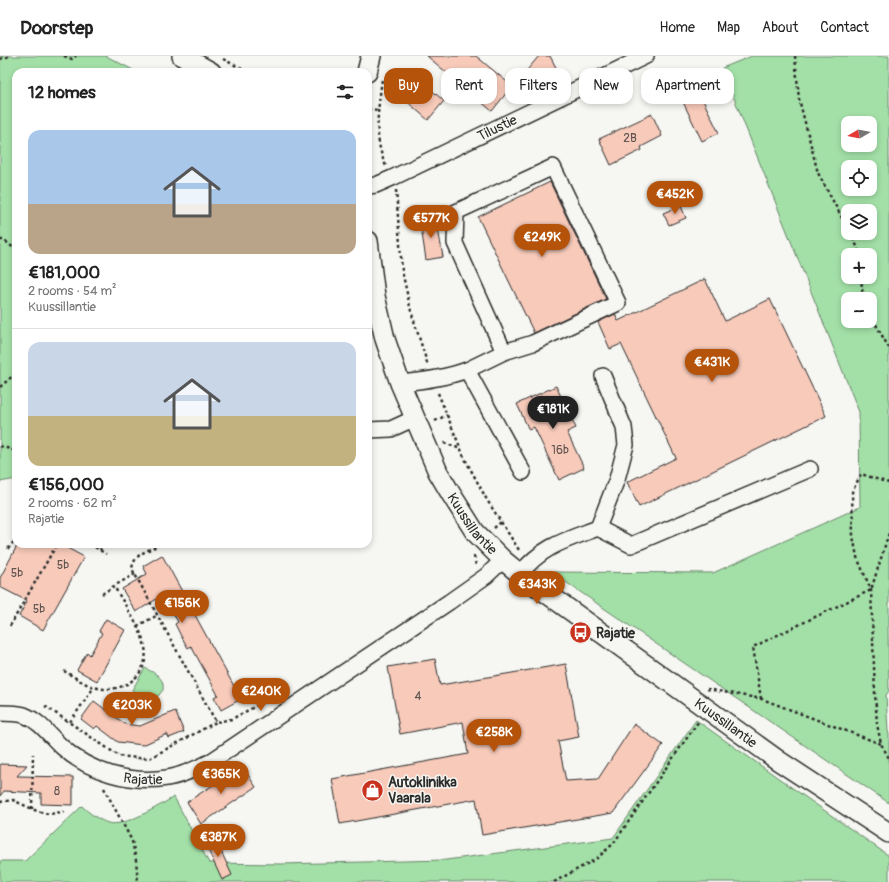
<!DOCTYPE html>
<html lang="en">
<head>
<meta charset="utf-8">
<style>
	body { margin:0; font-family:Pangolin,sans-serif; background:#f2f2f2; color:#222; height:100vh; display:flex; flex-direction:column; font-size:15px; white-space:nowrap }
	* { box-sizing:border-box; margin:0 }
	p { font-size:13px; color:#767676 }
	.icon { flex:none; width:22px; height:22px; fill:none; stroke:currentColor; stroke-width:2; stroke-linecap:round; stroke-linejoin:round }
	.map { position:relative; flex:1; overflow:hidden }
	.panel { position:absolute; left:12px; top:12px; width:360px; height:480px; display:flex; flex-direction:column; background:#fff; border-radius:12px; box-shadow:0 2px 6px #0003 }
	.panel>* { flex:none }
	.hud { position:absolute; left:384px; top:12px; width:380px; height:36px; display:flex; gap:8px }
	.needle { width:26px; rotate:260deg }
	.tools { position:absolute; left:841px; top:60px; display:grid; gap:8px }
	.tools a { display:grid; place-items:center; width:36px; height:36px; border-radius:8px; background:#fff; box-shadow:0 2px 6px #0003; font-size:20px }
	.price { position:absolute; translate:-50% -34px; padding:0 9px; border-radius:14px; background:#b45309; color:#fff; font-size:13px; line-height:26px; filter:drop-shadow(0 1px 2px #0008) }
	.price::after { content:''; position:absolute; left:50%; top:24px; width:12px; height:9px; margin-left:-6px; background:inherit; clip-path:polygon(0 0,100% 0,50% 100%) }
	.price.selected { background:#222; color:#fff }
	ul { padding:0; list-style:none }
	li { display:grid; align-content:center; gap:8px; height:212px; padding:0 16px }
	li+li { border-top:1px solid #e0e0e0 }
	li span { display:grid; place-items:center; height:124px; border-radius:12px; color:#555 }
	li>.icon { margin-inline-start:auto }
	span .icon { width:72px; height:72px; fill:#fffc; stroke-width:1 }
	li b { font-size:17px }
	h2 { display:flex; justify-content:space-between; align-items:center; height:48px; padding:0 16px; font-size:17px }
	.tag { padding:0 14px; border-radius:12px; background:#fff; box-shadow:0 2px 6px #0003; font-size:14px; line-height:36px }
	.tag.selected { background:#b45309; color:#fff }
	header { display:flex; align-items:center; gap:24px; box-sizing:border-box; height:56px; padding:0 20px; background:#fff; border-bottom:1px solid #e0e0e0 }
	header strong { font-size:19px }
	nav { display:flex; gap:22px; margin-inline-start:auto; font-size:14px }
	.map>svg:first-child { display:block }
</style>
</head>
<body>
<header>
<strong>Doorstep</strong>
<nav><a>Home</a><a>Map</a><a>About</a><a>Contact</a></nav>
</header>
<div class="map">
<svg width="889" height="826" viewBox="0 0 889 826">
	<rect width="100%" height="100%" fill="#f6f6f2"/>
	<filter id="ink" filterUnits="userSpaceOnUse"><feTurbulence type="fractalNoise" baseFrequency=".025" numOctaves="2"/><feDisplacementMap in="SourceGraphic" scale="8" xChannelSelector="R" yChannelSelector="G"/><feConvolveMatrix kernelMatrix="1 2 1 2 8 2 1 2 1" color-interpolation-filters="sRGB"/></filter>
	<g filter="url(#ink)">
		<g fill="#a3e0a7" stroke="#678669" fill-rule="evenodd">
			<polygon points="0,0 106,0 137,16 16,16 16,423 0,426"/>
			<path d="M752,0H889V570L888,571L889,635L886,639L888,675L889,678V747L551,516L713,517L860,451L859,356L722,12ZM848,67H870V89H848ZM848,111H870V133H848ZM848,155H870V177H848ZM848,199H870V221H848ZM848,243H870V265H848Z"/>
			<path d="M145,612C154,617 165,621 163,634L158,640C147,642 140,642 132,634Z"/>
			<path d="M696,664L889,800V826H0V805H25L82,750C89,757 99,764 108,767C124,772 160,749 174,741L209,807L281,808L446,804L613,782Z"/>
		</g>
		<g fill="#f7caba" stroke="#2b2b2b">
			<polygon points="427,0 476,0 512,30 492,55"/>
			<polygon points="539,0 550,0 564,27 542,38 522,20"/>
			<polygon points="411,16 444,45 428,64 395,35"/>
			<polygon points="698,34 719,77 702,85 681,42"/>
			<polygon points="652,58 662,80 641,91 642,94 611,109 599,83"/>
			<polygon points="550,126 606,243 534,277 478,161"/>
			<polygon points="681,150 686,162 669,169 663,157"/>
			<polygon points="436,161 443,201 426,204 420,164"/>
			<polygon points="705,223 725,265 770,243 826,360 639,451 627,426 676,402 621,288 610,293 598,266 615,258 618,265"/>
			<polygon points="556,330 576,372 567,376 584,412 559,424 534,371 529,374 517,348"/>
			<polygon points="18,488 60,488 84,501 43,574 19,560 27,545 0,531 0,522"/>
			<polygon points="162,499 241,643 221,654 214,641 218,639 191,590 188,592 181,580 175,568 178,566 163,539 136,556 122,533 147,518 143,510"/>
			<polygon points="106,563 125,574 97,625 77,614 87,596 90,599 102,577 99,575"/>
			<polygon points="435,603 440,629 566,608 579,681 558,685 566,725 598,723 634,668 663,689 613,757 482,779 476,743 340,768 332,723 468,698 463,666 400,678 388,611"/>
			<polygon points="94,645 125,668 140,670 175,655 184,676 169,682 167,678 143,689 118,686 97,670 94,673 81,663"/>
			<polygon points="0,708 27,709 17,720 73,721 73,749 41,748 41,737 4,735 0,740"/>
			<polygon points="242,710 256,731 201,768 187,746"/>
			<polygon points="214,780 232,819 222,824 204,785"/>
		</g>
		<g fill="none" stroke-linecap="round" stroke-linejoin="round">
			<defs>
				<g id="minor">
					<path id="s1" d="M368,130L376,129L392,122L646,0"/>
					<polyline points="467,314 504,296 455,187 456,156 553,111 618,247 533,287 504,296"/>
					<path d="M400,327C423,325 445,322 467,314L523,416"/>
					<polyline points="368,374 391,373 415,362"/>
					<polyline points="598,472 617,423 626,389 624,371 603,320"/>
					<path d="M520,518C542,490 566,484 598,472L631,489L810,413"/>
					<path id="s2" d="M0,657C8,657 17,657 24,659C40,665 50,680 62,691C89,716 131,728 167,722C182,720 197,712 210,706L449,546L486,520L503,504"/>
				</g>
				<g id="major">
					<polyline points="182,0 211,16"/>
					<polyline points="367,16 371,0"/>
					<path id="s3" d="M368,185L375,240L385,283L400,327L438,416L451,438L475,476L503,504L520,518L779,705L889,777"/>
				</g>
			</defs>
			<use href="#minor" stroke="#2b2b2b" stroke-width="18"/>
			<use href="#major" stroke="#2b2b2b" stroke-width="22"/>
			<g stroke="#2b2b2b" stroke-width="2.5" stroke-dasharray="3 3" stroke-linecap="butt">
				<polyline points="64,0 72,3 76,0"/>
				<polyline points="795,0 799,43 818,117 848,173"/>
				<polyline points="0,3 10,0"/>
				<polyline points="223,3 248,16"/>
				<path d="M382,24C378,53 373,82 386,110"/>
				<polyline points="368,53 378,54"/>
				<polyline points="396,134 402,215 411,255 428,310"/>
				<polyline points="850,177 858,192 859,199"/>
				<polyline points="0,184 4,184 16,194"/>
				<polyline points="861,221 863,243"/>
				<polyline points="870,258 889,292"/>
				<polyline points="0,331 16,317"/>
				<polyline points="438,337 464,401 487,444 519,494"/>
				<polyline points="435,365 447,359"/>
				<polyline points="444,387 461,393"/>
				<polyline points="0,390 16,395"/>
				<polyline points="889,427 861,418 852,436 853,480 857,501 871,534 875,637 877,668 881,688 889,702"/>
				<polyline points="494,472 501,466"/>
				<polyline points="90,488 106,498"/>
				<polyline points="99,488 102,490 100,494"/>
				<path d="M161,488C148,495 134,497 132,513L216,666L232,663L283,635"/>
				<polyline points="8,493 16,483"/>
				<polyline points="474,500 476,510"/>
				<polyline points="102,538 114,530 135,518"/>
				<polyline points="10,570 57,488"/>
				<polyline points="137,570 158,559"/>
				<path d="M64,615C73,620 84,628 94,631C122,640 153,618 144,587C140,570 122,545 114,530"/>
				<polyline points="707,633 762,643 881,688"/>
				<polyline points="761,643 753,591 871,534 889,477"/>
				<polyline points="45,650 119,700 138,702 150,702 216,666"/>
				<polyline points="70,666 94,631"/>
				<polyline points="104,732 132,785 136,804 138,826"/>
				<polyline points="0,746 13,744 37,755 49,758 57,757 64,755"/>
				<polyline points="32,753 33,698"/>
				<polyline points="554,826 596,803 613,788 698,666"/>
			</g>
			<use href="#minor" stroke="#f6f6f2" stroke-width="15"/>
			<use href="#major" stroke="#f6f6f2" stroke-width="19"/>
		</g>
	</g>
	<defs>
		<symbol id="bus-disc" viewBox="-11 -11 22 22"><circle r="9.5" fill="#c8321e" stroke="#f6f6f2"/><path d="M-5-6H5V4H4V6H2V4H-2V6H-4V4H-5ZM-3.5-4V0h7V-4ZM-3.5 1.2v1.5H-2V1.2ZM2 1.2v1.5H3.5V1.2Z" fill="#fff"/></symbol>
		<symbol id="shop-disc" viewBox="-11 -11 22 22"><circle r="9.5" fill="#c8321e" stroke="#f6f6f2"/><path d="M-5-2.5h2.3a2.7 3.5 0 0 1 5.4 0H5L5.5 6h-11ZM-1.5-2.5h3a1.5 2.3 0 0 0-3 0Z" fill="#fff"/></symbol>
	</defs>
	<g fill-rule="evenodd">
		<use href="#bus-disc" x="568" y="564" width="25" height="25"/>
		<use href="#shop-disc" x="360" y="722" width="25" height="25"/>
	</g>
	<g text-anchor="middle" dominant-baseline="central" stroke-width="3" stroke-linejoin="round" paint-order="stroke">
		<g font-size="12" fill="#5e534f">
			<text x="630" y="82">2B</text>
			<text x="560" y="394">16b</text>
			<text x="63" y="509">5b</text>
			<text x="17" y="517">5b</text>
			<text x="39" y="553">5b</text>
			<text x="418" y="640">4</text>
			<text x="57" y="735">8</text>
		</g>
		<g font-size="14" fill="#2b2b2b" stroke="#f6f6f2">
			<text stroke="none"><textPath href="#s1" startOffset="142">Tilustie</textPath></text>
			<text stroke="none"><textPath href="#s3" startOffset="305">Kuussillantie</textPath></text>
			<text stroke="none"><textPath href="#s3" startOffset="629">Kuussillantie</textPath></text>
			<text stroke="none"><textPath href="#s2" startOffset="163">Rajatie</textPath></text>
		</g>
		<g font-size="14" font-weight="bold" fill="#2b2b2b" stroke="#f6f6f2" text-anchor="start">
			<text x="596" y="577">Rajatie</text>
			<text x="388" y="726">Autoklinikka<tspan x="388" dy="16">Vaarala</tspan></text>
		</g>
	</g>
</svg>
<div class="tools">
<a><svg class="needle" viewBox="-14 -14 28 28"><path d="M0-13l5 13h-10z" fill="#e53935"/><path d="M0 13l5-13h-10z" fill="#767676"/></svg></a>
<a><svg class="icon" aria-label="locate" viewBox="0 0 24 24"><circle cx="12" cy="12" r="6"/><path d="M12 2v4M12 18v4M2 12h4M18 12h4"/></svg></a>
<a><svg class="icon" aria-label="layers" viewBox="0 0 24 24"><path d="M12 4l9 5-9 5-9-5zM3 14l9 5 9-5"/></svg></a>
<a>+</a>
<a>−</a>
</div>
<b class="price" style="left:675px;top:159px">€452K</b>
<b class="price" style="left:431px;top:183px">€577K</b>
<b class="price" style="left:542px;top:202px">€249K</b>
<b class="price" style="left:712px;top:327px">€431K</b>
<b class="price selected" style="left:553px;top:374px">€181K</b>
<b class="price" style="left:537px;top:549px">€343K</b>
<b class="price" style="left:182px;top:568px">€156K</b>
<b class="price" style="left:261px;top:656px">€240K</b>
<b class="price" style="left:132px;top:670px">€203K</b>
<b class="price" style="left:494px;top:697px">€258K</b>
<b class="price" style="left:221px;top:739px">€365K</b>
<b class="price" style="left:218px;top:802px">€387K</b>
<div class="hud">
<a class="tag selected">Buy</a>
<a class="tag">Rent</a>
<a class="tag">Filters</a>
<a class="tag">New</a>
<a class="tag">Apartment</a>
</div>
<section class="panel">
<h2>12 homes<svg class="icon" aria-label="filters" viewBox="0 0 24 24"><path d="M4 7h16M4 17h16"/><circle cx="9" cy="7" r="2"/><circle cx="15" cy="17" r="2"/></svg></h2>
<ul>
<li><span style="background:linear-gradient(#a9c7e8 60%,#b9a48a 0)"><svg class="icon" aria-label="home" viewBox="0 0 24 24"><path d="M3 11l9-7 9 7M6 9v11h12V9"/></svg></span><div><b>€181,000</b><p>2 rooms · 54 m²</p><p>Kuussillantie</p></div></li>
<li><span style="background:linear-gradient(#c9d6e8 60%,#c2b280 0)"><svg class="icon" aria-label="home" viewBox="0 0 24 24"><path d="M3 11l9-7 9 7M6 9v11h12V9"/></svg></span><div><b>€156,000</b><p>2 rooms · 62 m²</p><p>Rajatie</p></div></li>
</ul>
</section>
</div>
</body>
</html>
